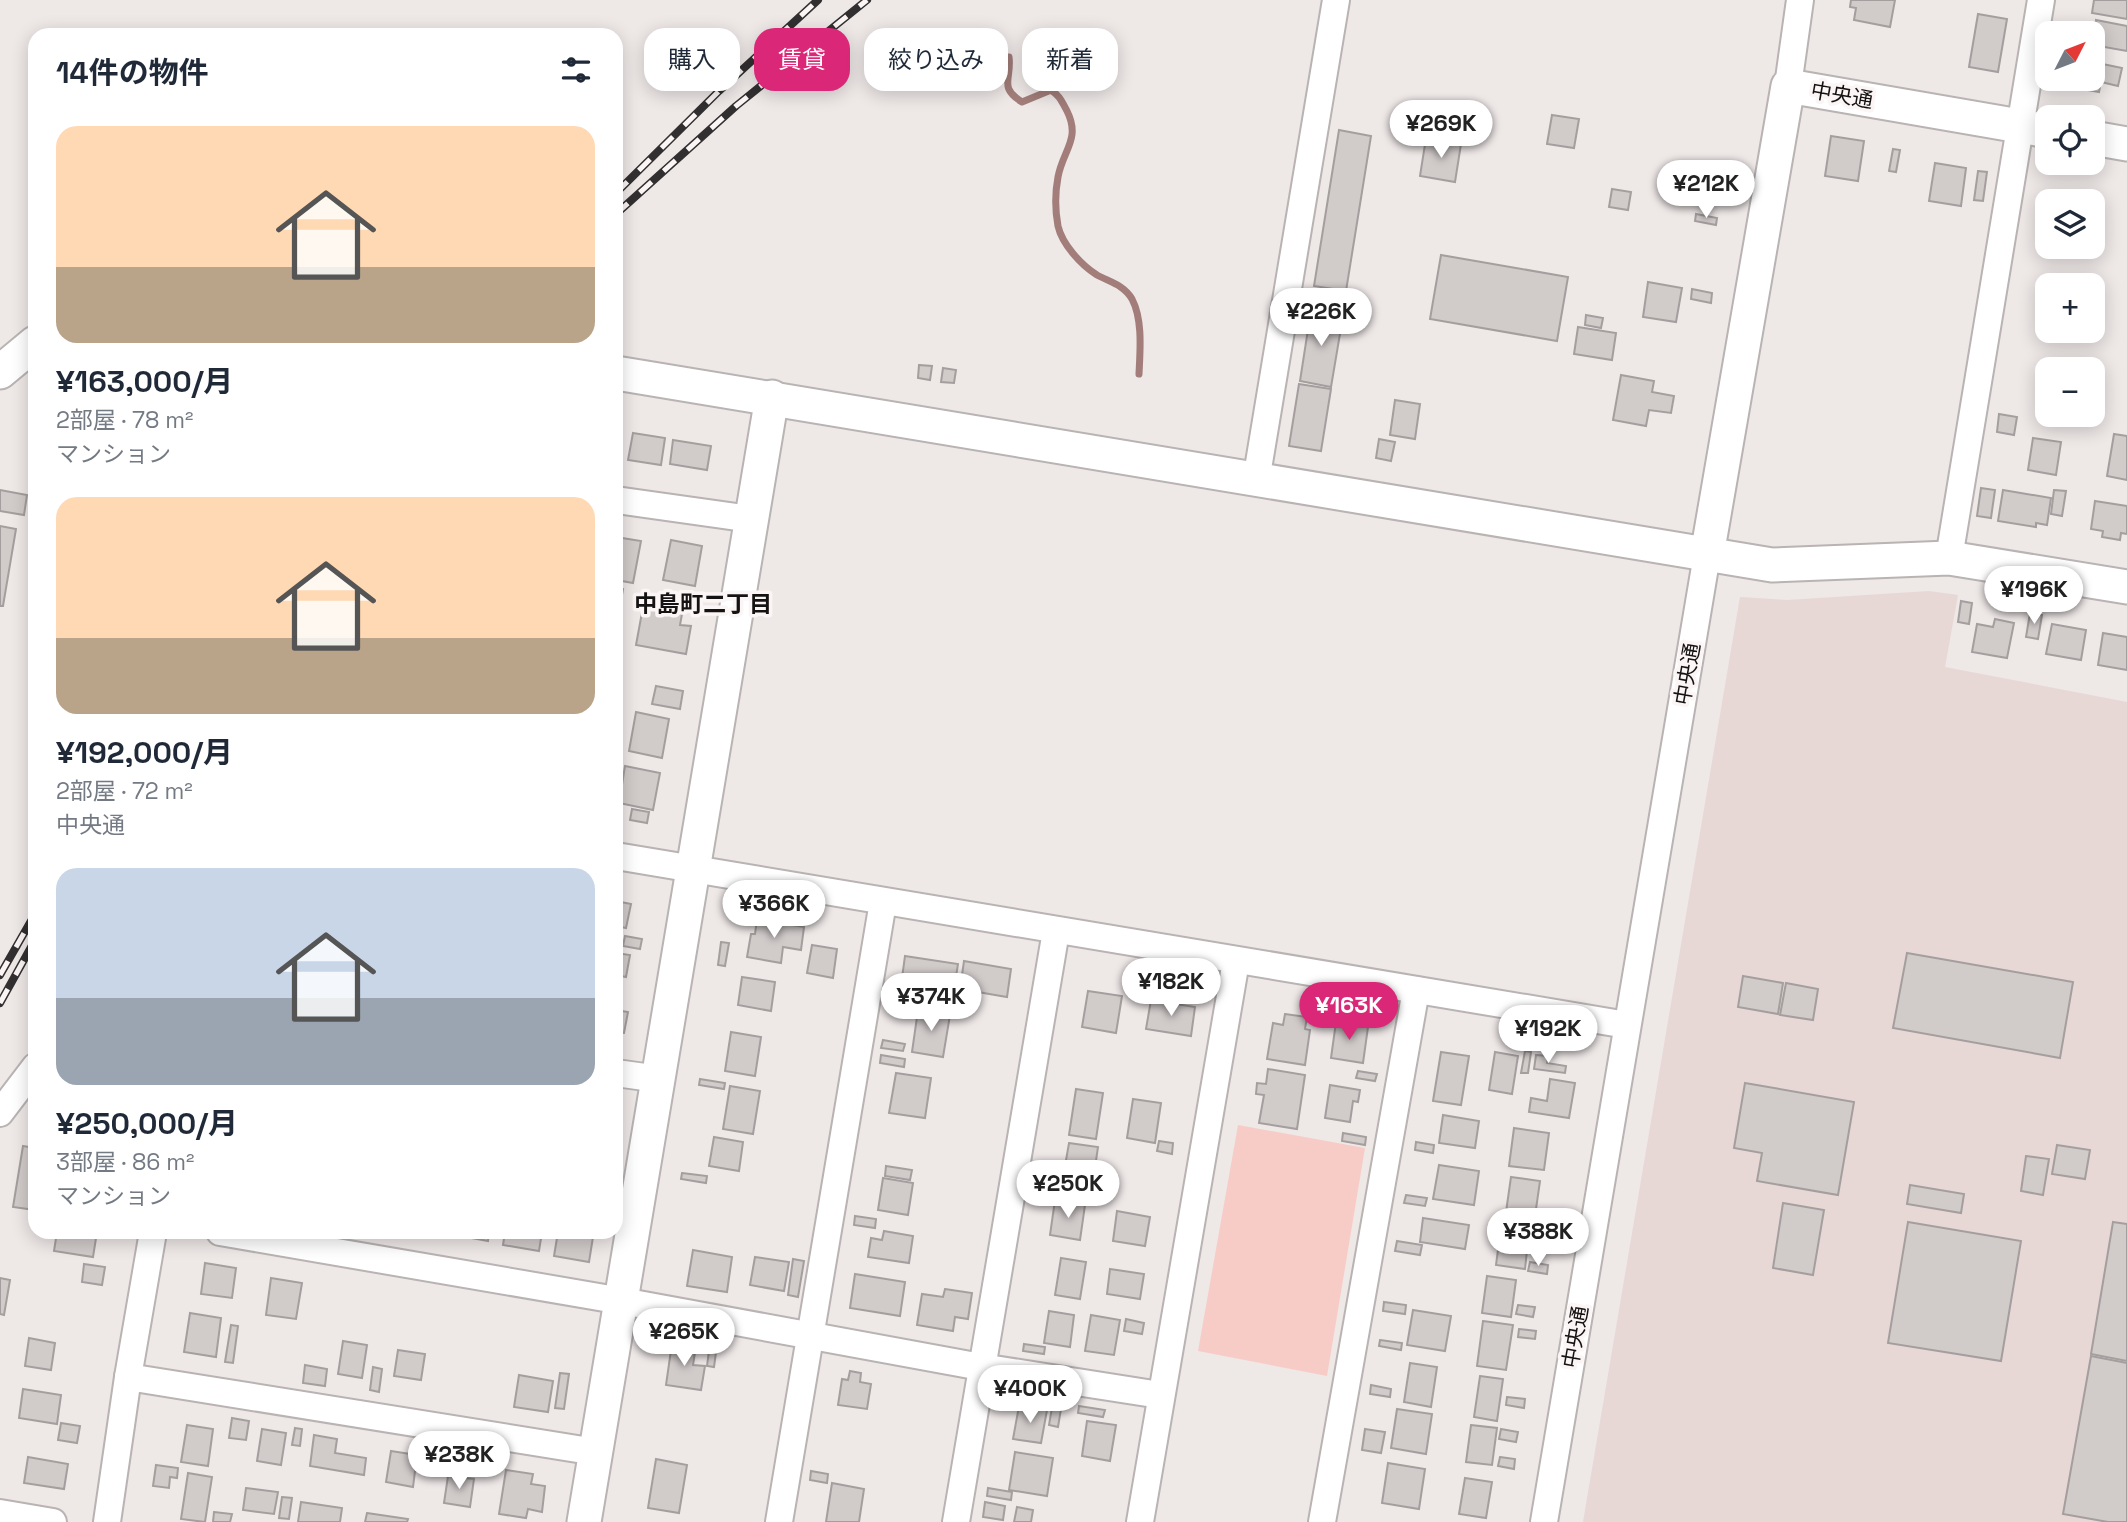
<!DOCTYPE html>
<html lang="ja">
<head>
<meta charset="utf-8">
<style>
	body { margin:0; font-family:"Space Grotesk","Noto Sans JP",sans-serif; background:#f6f6f7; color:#1f2937; height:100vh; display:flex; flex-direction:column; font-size:26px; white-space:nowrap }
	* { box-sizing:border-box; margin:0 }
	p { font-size:23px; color:#747a83 }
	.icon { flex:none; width:38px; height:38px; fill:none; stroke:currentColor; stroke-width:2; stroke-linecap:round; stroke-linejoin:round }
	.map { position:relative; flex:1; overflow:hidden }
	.panel { position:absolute; left:28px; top:28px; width:595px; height:1211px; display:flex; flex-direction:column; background:#fff; border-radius:21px; box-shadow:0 4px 18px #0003 }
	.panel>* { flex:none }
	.guide { position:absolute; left:644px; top:28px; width:665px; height:63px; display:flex; gap:14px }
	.needle { width:46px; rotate:48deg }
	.tools { position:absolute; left:2035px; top:21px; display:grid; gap:14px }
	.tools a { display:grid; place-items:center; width:70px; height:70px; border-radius:14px; background:#fff; box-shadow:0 4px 18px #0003; font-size:35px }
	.price { position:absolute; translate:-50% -60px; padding:0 16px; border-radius:24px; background:#fff; color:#222; font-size:23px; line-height:46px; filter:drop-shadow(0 2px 4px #0008) }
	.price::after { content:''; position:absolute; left:50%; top:42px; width:21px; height:16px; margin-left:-10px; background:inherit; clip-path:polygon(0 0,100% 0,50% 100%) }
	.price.on { background:#db2777; color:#fff }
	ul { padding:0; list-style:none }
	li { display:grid; align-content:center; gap:14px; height:371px; padding:0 28px }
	li span { display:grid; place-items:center; height:217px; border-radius:21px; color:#555 }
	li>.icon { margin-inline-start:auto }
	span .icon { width:126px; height:126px; fill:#fffc; stroke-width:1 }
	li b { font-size:30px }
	h2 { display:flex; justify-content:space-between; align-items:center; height:84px; padding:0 28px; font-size:30px }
	.tag { padding:0 24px; border-radius:21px; background:#fff; box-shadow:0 4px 18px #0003; font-size:24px; line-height:63px }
	.tag.on { background:#db2777; color:#fff }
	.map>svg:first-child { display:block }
</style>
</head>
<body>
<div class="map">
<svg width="2127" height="1522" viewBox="0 0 2127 1522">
	<rect width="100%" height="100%" fill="#eee8e7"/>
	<polygon fill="#e7d8d6" points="1929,591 1958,595 1945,667 2127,702 2127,1522 1583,1522 1740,597 1787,600"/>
	<polygon fill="#f7ccc7" points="1238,1125 1365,1148 1327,1376 1198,1351"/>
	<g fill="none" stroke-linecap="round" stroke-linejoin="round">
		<path stroke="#a27d79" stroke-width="7" d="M1009,57C1012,79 998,87 1022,102L1051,90C1060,96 1062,102 1067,111C1081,139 1063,150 1058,177C1055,193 1055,210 1058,226C1062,244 1081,265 1097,275C1110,282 1124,285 1132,299C1143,320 1140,351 1139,374"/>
	</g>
	<g fill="#d1cbca" stroke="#a49f9e" stroke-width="2">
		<polygon points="1851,0 1895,0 1890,27 1854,20 1856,8 1850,7"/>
		<polygon points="2094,0 2127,0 2127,19 2092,13"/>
		<polygon points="1978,14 2007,19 1998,72 1969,67"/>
		<polygon points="2096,20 2127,26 2127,51 2093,45"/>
		<polygon points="2093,62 2122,68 2118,86 2101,82 2099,92 2077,88 2079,79 2093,79"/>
		<polygon points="1552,115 1579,119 1574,148 1547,144"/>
		<polygon points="1339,130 1371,136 1346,291 1314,286"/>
		<polygon points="1831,136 1864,141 1858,181 1825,176"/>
		<polygon points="1426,138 1461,144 1455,182 1420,176"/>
		<polygon points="1893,149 1900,150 1896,172 1889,171"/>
		<polygon points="1935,163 1966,168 1961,206 1929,201"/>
		<polygon points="1669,164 1723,173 1718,200 1664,191"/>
		<polygon points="1978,171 1987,172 1983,201 1974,200"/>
		<polygon points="1612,189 1631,192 1628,210 1609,207"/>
		<polygon points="1696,214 1717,218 1716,225 1695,221"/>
		<polygon points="1441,255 1568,277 1557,341 1430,319"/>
		<polygon points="1648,282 1682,288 1676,322 1643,317"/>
		<polygon points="1692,289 1712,293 1711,303 1691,299"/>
		<polygon points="1311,310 1343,316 1331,387 1300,381"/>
		<polygon points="1586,315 1603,318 1601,328 1585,325"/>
		<polygon points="1578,327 1616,333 1612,360 1574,354"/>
		<polygon points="919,365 932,366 930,380 918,378"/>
		<polygon points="943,368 956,370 954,383 941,382"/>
		<polygon points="1621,375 1654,381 1652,392 1674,396 1671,413 1649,410 1646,426 1613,420"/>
		<polygon points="1299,384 1331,389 1321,451 1289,446"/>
		<polygon points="1395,400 1420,404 1415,439 1390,435"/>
		<polygon points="1999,414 2017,417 2014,435 1997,432"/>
		<polygon points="633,433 665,438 661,465 628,460"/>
		<polygon points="2114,434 2127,436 2127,480 2107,476"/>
		<polygon points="2033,438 2061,442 2056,475 2028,470"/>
		<polygon points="1379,439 1395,442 1391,461 1376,458"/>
		<polygon points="673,440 711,446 707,470 670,464"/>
		<polygon points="1981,488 1995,490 1991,518 1977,516"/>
		<polygon points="0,490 27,495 24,515 0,511"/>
		<polygon points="2003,490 2051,498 2047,525 2036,523 2036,527 1998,521"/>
		<polygon points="2054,490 2066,491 2062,516 2051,514"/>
		<polygon points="2095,501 2127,506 2127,534 2121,533 2120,540 2102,537 2103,531 2091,529"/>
		<polygon points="0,526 16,529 3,606 0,606"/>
		<polygon points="616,537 641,541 633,583 616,580"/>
		<polygon points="671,540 702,546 695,586 663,580"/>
		<polygon points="616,588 623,589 617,623 616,623"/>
		<polygon points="1961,601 1972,603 1969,624 1958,622"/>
		<polygon points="643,607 682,614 680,625 691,626 686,654 636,645"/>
		<polygon points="2030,613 2042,615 2038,639 2026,637"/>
		<polygon points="1995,619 2014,623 2007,658 1972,652 1977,624 1993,627"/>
		<polygon points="2052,624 2086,630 2081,660 2046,654"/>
		<polygon points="2103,633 2127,637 2127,670 2098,665"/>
		<polygon points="656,686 683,691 680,709 652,704"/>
		<polygon points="636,712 669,719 662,758 629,751"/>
		<polygon points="625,766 660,773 653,810 619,803"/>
		<polygon points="632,809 649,812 647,823 630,820"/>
		<polygon points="616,901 631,904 626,928 616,926"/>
		<polygon points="757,919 804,927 801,950 783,947 781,963 747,957 751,934 755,934"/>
		<polygon points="625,936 642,939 640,949 623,946"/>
		<polygon points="721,942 729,943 725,966 718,965"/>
		<polygon points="812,945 837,949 833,978 807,973"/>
		<polygon points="616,953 630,955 626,977 616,975"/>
		<polygon points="1907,953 2073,982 2060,1058 1893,1028"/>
		<polygon points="905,956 958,964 951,1007 914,1001 917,981 902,978"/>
		<polygon points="964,961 1011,969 1007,997 960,989"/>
		<polygon points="1743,976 1783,983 1778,1014 1738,1007"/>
		<polygon points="742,977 775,982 771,1011 738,1005"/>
		<polygon points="1786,983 1818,989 1813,1020 1780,1015"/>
		<polygon points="1088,991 1122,996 1116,1033 1082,1027"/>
		<polygon points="1151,1000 1195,1007 1191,1036 1146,1029"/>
		<polygon points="616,1010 628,1012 624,1033 616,1032"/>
		<polygon points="918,1010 950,1015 943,1057 912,1052"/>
		<polygon points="1285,1014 1307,1017 1305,1029 1310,1030 1305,1065 1267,1059 1273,1023 1283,1025"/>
		<polygon points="1336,1022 1368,1027 1363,1063 1331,1058"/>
		<polygon points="731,1032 761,1037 755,1076 725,1071"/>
		<polygon points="883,1040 905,1044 903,1051 881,1048"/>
		<polygon points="1525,1051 1531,1052 1528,1073 1521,1073"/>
		<polygon points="1441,1052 1469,1056 1461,1105 1433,1101"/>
		<polygon points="1495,1052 1518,1056 1512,1094 1489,1090"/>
		<polygon points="881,1055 905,1059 904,1067 880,1063"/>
		<polygon points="1536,1055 1548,1056 1547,1063 1566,1066 1565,1073 1534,1069"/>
		<polygon points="1268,1069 1305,1075 1297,1129 1259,1123 1264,1095 1256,1094 1257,1083 1266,1084"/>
		<polygon points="1358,1071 1377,1074 1375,1081 1356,1078"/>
		<polygon points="896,1073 931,1078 925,1118 889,1113"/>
		<polygon points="700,1079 725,1083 724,1089 699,1085"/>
		<polygon points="1550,1079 1575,1083 1569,1118 1529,1112 1531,1098 1547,1101"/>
		<polygon points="1745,1083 1854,1102 1838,1195 1757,1181 1762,1153 1734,1148"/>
		<polygon points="1330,1085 1360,1090 1358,1102 1353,1101 1350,1122 1325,1118"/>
		<polygon points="730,1086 760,1091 753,1134 723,1129"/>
		<polygon points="1076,1089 1103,1093 1096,1139 1069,1135"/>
		<polygon points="1133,1099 1161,1103 1155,1143 1127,1138"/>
		<polygon points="1443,1115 1479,1121 1475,1148 1439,1143"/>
		<polygon points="1514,1128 1549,1133 1544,1170 1509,1166"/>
		<polygon points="1343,1133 1366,1137 1365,1145 1342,1141"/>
		<polygon points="714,1137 743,1142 739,1171 709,1166"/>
		<polygon points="1159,1141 1173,1143 1172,1154 1157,1151"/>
		<polygon points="1416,1142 1434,1145 1433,1153 1415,1150"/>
		<polygon points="1069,1143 1098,1147 1092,1188 1062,1183"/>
		<polygon points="2057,1145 2090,1150 2085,1179 2052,1174"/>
		<polygon points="23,1146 35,1148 35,1210 13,1207"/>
		<polygon points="2026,1156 2049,1159 2043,1195 2021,1191"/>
		<polygon points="1439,1165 1479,1171 1474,1205 1433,1199"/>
		<polygon points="886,1166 912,1170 910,1180 885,1176"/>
		<polygon points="682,1173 707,1176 706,1183 681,1179"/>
		<polygon points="1511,1177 1540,1181 1534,1223 1505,1219"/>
		<polygon points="883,1178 913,1183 908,1215 878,1210"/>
		<polygon points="1910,1185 1964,1194 1961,1213 1907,1204"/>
		<polygon points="1406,1195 1427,1198 1425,1206 1404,1203"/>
		<polygon points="1055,1200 1085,1205 1080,1240 1050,1235"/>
		<polygon points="1783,1203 1824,1210 1813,1275 1773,1268"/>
		<polygon points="1117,1211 1150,1217 1145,1246 1113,1241"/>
		<polygon points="855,1216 876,1219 875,1228 854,1225"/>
		<polygon points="1423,1218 1469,1225 1465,1249 1420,1242"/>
		<polygon points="1908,1222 2021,1241 2001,1361 1888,1343"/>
		<polygon points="2113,1222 2127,1224 2127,1361 2091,1354"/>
		<polygon points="1501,1227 1529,1232 1525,1269 1496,1265"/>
		<polygon points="884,1231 913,1236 909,1263 868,1257 871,1238 882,1240"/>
		<polygon points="57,1232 97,1232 93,1257 54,1251"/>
		<polygon points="450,1232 489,1232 488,1241 450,1234"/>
		<polygon points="505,1232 542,1232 539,1251 503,1245"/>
		<polygon points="558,1232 593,1237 589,1262 554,1256"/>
		<polygon points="1397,1241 1422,1245 1420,1255 1395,1251"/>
		<polygon points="693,1250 732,1257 727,1292 687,1286"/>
		<polygon points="755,1257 789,1262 784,1291 750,1285"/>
		<polygon points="1061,1258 1086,1262 1080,1299 1055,1295"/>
		<polygon points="793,1259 804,1261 798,1297 788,1295"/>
		<polygon points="1530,1262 1548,1265 1547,1274 1528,1271"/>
		<polygon points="205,1263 236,1268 232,1298 201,1294"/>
		<polygon points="84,1264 105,1267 102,1285 82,1282"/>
		<polygon points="1110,1269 1144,1274 1140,1299 1107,1294"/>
		<polygon points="855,1274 905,1282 900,1316 850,1308"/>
		<polygon points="1487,1276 1516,1280 1511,1317 1482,1313"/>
		<polygon points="0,1278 10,1280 4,1315 0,1314"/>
		<polygon points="271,1278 302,1283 296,1319 266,1315"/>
		<polygon points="945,1289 972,1293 968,1319 955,1317 953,1331 917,1325 922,1294 943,1297"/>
		<polygon points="1384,1302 1406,1305 1405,1314 1383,1311"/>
		<polygon points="1518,1305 1535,1307 1533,1317 1516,1314"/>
		<polygon points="1413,1310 1451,1316 1445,1351 1407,1345"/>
		<polygon points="1049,1311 1074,1315 1070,1347 1044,1343"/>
		<polygon points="190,1313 221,1318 216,1357 184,1352"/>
		<polygon points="1091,1315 1120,1320 1114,1355 1085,1351"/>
		<polygon points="1126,1319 1144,1323 1142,1334 1124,1331"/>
		<polygon points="1483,1321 1513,1325 1506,1370 1477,1366"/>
		<polygon points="231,1325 238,1326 233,1363 225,1362"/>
		<polygon points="1519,1329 1536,1331 1535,1339 1518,1337"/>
		<polygon points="29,1338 55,1343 51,1370 25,1366"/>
		<polygon points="1380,1340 1402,1343 1401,1350 1379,1346"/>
		<polygon points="343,1341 367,1345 362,1378 338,1374"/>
		<polygon points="672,1343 696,1346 693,1365 705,1366 701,1390 666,1385"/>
		<polygon points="710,1343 717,1345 714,1367 707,1366"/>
		<polygon points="1024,1344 1045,1347 1044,1354 1023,1351"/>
		<polygon points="398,1350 425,1354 421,1380 394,1376"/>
		<polygon points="2091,1356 2127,1363 2127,1522 2108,1522 2063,1514"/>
		<polygon points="1410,1363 1437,1367 1431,1407 1404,1402"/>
		<polygon points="305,1365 327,1369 325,1386 303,1383"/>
		<polygon points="373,1367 382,1369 379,1392 370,1390"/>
		<polygon points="850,1371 861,1373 860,1382 871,1384 867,1409 838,1405 842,1379 848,1380"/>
		<polygon points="560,1373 569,1374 564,1409 555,1408"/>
		<polygon points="519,1375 553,1381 548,1412 514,1407"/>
		<polygon points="1480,1376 1503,1379 1497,1421 1474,1417"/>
		<polygon points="1371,1385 1391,1389 1390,1397 1370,1394"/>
		<polygon points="23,1389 61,1395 57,1424 19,1418"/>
		<polygon points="1507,1397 1525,1399 1524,1408 1506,1405"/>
		<polygon points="1053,1402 1062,1403 1058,1427 1049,1425"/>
		<polygon points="1019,1406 1047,1410 1041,1443 1013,1439"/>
		<polygon points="1079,1406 1105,1410 1103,1417 1078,1413"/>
		<polygon points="1397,1409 1432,1414 1426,1454 1391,1448"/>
		<polygon points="232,1418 249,1421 246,1440 229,1438"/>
		<polygon points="1087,1421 1116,1425 1110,1461 1082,1456"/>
		<polygon points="61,1423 80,1426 77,1443 58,1440"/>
		<polygon points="187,1425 213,1429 208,1466 181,1462"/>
		<polygon points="1471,1425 1497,1428 1492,1465 1466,1462"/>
		<polygon points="295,1428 302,1429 300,1446 292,1445"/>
		<polygon points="262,1429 286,1433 281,1465 257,1461"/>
		<polygon points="1365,1429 1385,1432 1381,1453 1362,1450"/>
		<polygon points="1501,1429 1518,1432 1516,1442 1499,1439"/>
		<polygon points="314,1435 337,1439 335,1453 366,1458 364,1475 310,1466"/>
		<polygon points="426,1450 435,1451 432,1471 423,1469"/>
		<polygon points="391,1451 417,1455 413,1487 386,1482"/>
		<polygon points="1015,1452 1053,1458 1047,1496 1009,1490"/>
		<polygon points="28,1457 68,1464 64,1489 24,1483"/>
		<polygon points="1500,1457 1515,1459 1514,1469 1498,1466"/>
		<polygon points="656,1459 687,1465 679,1513 648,1508"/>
		<polygon points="1388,1463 1425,1469 1419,1509 1382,1503"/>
		<polygon points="156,1465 178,1468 177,1478 170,1477 169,1488 153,1486"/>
		<polygon points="506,1470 533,1474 531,1484 545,1486 542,1512 528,1509 526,1518 499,1514"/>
		<polygon points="811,1471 828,1474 827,1483 810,1480"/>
		<polygon points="188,1473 212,1477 205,1522 181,1519"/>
		<polygon points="448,1476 474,1479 470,1507 444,1503"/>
		<polygon points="1465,1478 1492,1482 1486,1518 1459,1514"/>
		<polygon points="832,1483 864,1489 859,1522 826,1522"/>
		<polygon points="246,1488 278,1492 274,1514 243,1510"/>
		<polygon points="988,1488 1012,1492 1011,1500 987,1496"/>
		<polygon points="282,1497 292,1498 289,1519 279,1518"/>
		<polygon points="301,1502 342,1508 340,1522 298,1522"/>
		<polygon points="985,1502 1005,1506 1003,1520 983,1517"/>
		<polygon points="1017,1507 1033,1510 1031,1522 1014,1522"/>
		<polygon points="214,1512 232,1514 230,1522 213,1522"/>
		<polygon points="367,1513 408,1519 407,1522 365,1522"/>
	</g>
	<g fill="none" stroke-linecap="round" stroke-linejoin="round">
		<defs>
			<g id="minor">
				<polyline points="1788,86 1800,0"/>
				<polyline points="1256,481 1336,0"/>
				<polyline points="616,500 751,519"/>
				<polyline points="1949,558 2041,0"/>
				<polyline points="616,856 1627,1025"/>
				<polyline points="616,1073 659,1079"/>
				<polyline points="0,1113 35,1067"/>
				<polyline points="220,1232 622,1301 981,1367 1160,1395"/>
				<polyline points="128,1377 596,1452"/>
				<polyline points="0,1513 53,1522"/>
				<polyline points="107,1522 128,1377 153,1232"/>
				<polyline points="779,1522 883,902"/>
				<polyline points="956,1522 1056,931"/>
				<polyline points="1140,1522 1236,961"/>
				<polyline points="1322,1522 1416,990"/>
				<polyline points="1544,1522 1707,555"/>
			</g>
			<g id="tertiary">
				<polyline points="2093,138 2127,144"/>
				<polyline points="0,372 35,343"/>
				<polyline points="616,373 1772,565 1949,558 2127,587"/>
				<polyline points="1707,555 1788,86 2048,131"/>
				<polyline points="584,1522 772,397"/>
			</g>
		</defs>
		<use href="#minor" stroke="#b9b3b3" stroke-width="30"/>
		<use href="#tertiary" stroke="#b9b3b3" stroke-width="37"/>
		<use href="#minor" stroke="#fff" stroke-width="26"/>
		<use href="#tertiary" stroke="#fff" stroke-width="33"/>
		<defs>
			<g id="rail">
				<polyline points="616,193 719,91 818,0"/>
				<polyline points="616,214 736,106 867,0"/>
				<polyline points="0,975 35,914"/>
				<polyline points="0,1003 35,940"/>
			</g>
		</defs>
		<use href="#rail" stroke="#312f2f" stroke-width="8"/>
		<use href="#rail" stroke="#fbf5f5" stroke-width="5" stroke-dasharray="16" stroke-linecap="butt"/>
	</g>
	<g text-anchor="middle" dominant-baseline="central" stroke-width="7" stroke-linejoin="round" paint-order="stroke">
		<g font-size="21" fill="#141212" stroke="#fbf5f5">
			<text transform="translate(1842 95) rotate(10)">中央通</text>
			<text transform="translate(1687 674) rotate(-80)">中央通</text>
			<text transform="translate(1575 1337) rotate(-80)">中央通</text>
		</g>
		<g font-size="23" font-weight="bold" fill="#141212" stroke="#fbf5f5">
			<text x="703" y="604">中島町二丁目</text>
		</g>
	</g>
</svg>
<div class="tools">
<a><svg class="needle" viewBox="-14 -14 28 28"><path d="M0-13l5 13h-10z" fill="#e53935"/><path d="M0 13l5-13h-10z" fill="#747a83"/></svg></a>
<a><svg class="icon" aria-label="locate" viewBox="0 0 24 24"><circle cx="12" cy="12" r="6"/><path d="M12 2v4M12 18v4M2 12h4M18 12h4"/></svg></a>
<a><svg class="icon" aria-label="layers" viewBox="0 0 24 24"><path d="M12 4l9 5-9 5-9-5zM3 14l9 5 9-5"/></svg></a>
<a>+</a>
<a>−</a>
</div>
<b class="price" style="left:1441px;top:160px">¥269K</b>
<b class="price" style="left:1706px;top:220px">¥212K</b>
<b class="price" style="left:1321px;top:348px">¥226K</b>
<b class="price" style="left:2034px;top:626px">¥196K</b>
<b class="price" style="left:774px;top:940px">¥366K</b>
<b class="price" style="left:1171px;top:1018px">¥182K</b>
<b class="price" style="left:931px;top:1033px">¥374K</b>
<b class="price on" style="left:1349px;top:1042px">¥163K</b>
<b class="price" style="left:1548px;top:1065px">¥192K</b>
<b class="price" style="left:1068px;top:1220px">¥250K</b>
<b class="price" style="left:1538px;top:1268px">¥388K</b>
<b class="price" style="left:684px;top:1368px">¥265K</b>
<b class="price" style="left:1030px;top:1425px">¥400K</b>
<b class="price" style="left:459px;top:1491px">¥238K</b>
<div class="guide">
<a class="tag">購入</a>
<a class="tag on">賃貸</a>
<a class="tag">絞り込み</a>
<a class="tag">新着</a>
</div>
<section class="panel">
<h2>14件の物件<svg class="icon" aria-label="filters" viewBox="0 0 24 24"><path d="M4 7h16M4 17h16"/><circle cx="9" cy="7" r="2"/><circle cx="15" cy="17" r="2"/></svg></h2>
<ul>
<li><span style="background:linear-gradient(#ffd9b3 65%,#b9a48a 0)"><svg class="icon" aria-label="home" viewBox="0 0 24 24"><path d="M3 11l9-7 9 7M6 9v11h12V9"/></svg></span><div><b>¥163,000/月</b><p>2部屋 · 78 m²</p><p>マンション</p></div></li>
<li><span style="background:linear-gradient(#ffd9b3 65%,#b9a48a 0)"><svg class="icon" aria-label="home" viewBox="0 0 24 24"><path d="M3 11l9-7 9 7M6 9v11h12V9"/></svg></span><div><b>¥192,000/月</b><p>2部屋 · 72 m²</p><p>中央通</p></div></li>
<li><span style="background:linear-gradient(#c9d6e8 60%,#9aa5b1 0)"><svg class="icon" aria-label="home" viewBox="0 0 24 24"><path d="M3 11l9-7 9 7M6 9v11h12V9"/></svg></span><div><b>¥250,000/月</b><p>3部屋 · 86 m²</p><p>マンション</p></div></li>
</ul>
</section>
</div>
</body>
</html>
